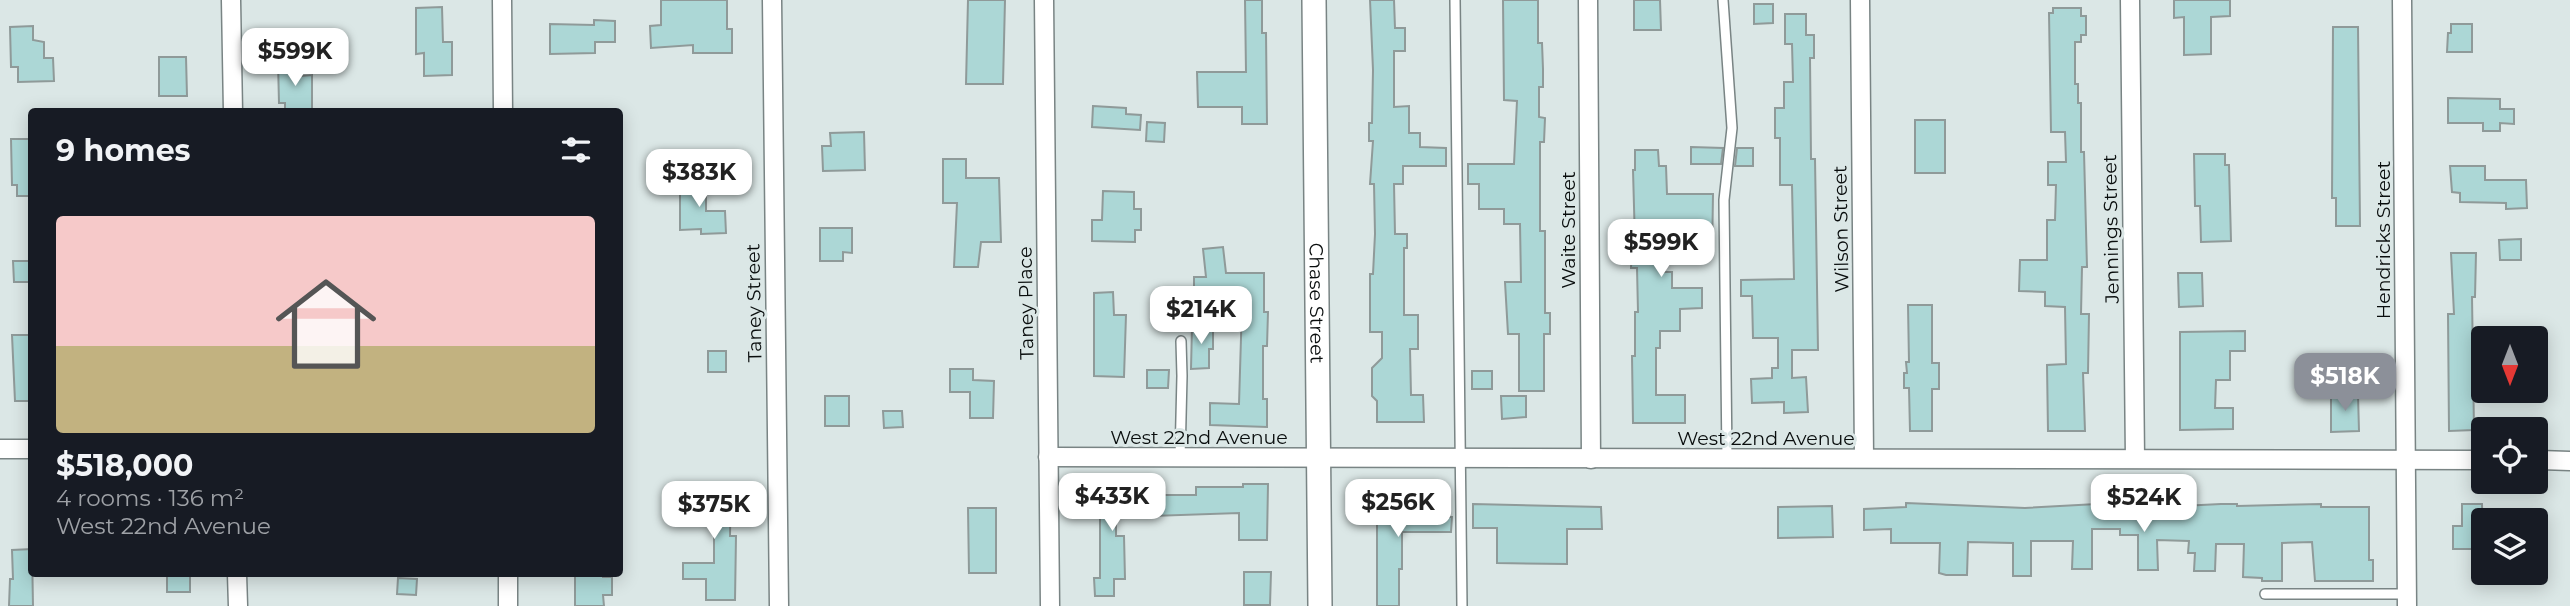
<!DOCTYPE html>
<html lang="en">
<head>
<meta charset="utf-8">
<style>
	body { margin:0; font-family:Montserrat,sans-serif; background:#20242c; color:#f1f3f6; height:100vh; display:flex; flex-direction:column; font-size:26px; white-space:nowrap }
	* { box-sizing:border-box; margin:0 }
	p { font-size:23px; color:#9ea1a6 }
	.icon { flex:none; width:38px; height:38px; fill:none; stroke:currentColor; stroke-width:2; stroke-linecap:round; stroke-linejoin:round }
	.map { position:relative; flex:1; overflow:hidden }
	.panel { position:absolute; left:28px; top:108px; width:595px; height:469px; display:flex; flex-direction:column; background:#171b24; border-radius:7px; box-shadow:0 4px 18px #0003 }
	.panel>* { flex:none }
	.needle { width:46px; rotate:180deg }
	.buttons { position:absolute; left:2471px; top:326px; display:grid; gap:14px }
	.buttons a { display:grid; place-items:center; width:77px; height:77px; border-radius:7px; background:#171b24; box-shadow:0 4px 18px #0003; font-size:35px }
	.price { position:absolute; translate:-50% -60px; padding:0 16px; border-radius:14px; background:#fff; color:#222; font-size:23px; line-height:46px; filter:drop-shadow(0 2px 4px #0008) }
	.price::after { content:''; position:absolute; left:50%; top:42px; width:21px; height:16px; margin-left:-10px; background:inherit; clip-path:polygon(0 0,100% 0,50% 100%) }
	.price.current { background:#8c9099; color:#fff }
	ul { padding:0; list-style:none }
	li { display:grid; align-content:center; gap:14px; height:371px; padding:0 28px }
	li span { display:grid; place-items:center; height:217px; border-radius:7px; color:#555 }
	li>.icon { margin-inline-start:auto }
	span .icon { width:126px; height:126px; fill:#fffc; stroke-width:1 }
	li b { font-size:30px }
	h2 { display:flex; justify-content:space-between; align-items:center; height:84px; padding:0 28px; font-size:30px }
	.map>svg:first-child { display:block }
</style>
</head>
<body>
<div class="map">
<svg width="2570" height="606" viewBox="0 0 2570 606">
	<rect width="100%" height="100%" fill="#dbe7e6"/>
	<g fill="#acd7d6" stroke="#8f9a99" stroke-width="2">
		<polygon points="661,0 727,0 727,29 732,29 732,53 693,53 693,45 651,48 650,26 661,25"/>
		<polygon points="968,0 1005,0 1003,84 966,84"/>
		<polygon points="1245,0 1262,0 1262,33 1266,33 1267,124 1242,124 1242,107 1198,107 1197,72 1246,72"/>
		<polygon points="1370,0 1394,0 1395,28 1405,28 1405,51 1394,51 1394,107 1409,106 1409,133 1420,133 1420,147 1446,148 1446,166 1403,166 1403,184 1394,184 1395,234 1407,234 1407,248 1404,248 1404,315 1418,315 1418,349 1410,349 1411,395 1423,395 1424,422 1377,422 1377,401 1372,396 1372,368 1382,358 1382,332 1370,332 1370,274 1373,274 1375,234 1374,184 1370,184 1373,141 1369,141 1369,123 1372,123 1373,70"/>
		<polygon points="1503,0 1538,0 1538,43 1542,43 1543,69 1543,87 1539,87 1539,117 1545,118 1544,142 1540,142 1540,231 1545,231 1545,313 1550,313 1550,334 1544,334 1544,391 1519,391 1519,334 1508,334 1505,282 1521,282 1520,224 1504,224 1504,209 1479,209 1479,184 1468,184 1468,164 1514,164 1517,101 1504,100"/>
		<polygon points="1634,0 1660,0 1661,30 1634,30"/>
		<polygon points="2174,0 2230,0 2230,16 2211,17 2211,54 2184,55 2184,17 2174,18"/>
		<polygon points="1754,4 1773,4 1773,23 1754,24"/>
		<polygon points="442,7 443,42 452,42 452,75 424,76 424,53 416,54 416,8"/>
		<polygon points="2053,8 2081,8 2081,16 2086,16 2086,35 2081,35 2081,42 2075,42 2075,84 2078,84 2078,103 2081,103 2081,152 2084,152 2087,267 2082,267 2081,314 2089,314 2088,373 2083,373 2085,431 2048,431 2047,365 2066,364 2065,307 2045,306 2045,292 2019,291 2020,260 2047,260 2047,220 2055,220 2056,185 2048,185 2048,162 2066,162 2065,132 2051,132 2049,13 2053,13"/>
		<polygon points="1785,14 1806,14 1806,35 1814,35 1814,58 1810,58 1811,159 1815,159 1818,350 1792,350 1792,378 1806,377 1808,412 1784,413 1784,402 1752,403 1751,379 1772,378 1772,368 1778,368 1778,338 1753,338 1752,296 1741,296 1741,280 1794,279 1792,185 1780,185 1780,138 1775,138 1775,108 1784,108 1784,82 1793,82 1792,44 1785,44"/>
		<polygon points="594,20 615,21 615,42 595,42 595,53 550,54 550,24 594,25"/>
		<polygon points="2451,24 2472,24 2472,52 2447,52 2448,33 2451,33"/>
		<polygon points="33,26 33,40 44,42 44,58 53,58 54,81 18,82 18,67 11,67 10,27"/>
		<polygon points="2333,27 2358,27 2360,226 2336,226 2336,198 2332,198"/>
		<polygon points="159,57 186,57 187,96 159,96"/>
		<polygon points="278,62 301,62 302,76 312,75 312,112 285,112 285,103 279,103"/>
		<polygon points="2448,98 2500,99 2500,109 2514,109 2514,124 2500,123 2500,131 2483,131 2483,123 2448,123"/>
		<polygon points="1093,106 1126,108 1126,114 1141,115 1140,130 1092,127"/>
		<rect x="1915" y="120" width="30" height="53"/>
		<polygon points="1147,122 1165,123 1164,142 1146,141"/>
		<polygon points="864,132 865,170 823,171 822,146 831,146 830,133"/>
		<polygon points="11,139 32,139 32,196 17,196 17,185 12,185"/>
		<polygon points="1691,147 1723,148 1721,164 1691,164"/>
		<polygon points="1737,148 1753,148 1753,166 1735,166"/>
		<polygon points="1635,150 1658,150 1659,166 1666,166 1667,194 1713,194 1712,257 1691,258 1691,228 1664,228 1664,272 1672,272 1672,288 1702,288 1702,308 1680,309 1680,331 1660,331 1660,348 1656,348 1656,395 1685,395 1685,423 1633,423 1632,356 1635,356 1635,312 1638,312 1637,268 1631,268 1632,243 1635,243 1633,170 1635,170"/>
		<polygon points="2194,154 2225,154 2225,165 2229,165 2231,241 2201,242 2200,206 2195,206"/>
		<polygon points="943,159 966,159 966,178 999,178 1001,242 981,242 978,267 954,267 957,203 943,203"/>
		<polygon points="2450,166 2485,166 2485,180 2526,180 2527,208 2506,209 2506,203 2460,202 2460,193 2452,192"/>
		<polygon points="680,179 706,179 706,211 725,211 726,233 701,234 701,229 680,230"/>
		<polygon points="1103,191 1134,192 1134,209 1141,209 1141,230 1135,230 1135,242 1092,241 1092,220 1102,220"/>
		<polygon points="820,228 852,228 852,253 843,252 843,261 820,261"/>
		<polygon points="2521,239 2521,260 2500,260 2499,240"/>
		<polygon points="1223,247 1226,273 1264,273 1264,312 1268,312 1267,346 1263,346 1263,399 1267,399 1267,427 1210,425 1210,403 1239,404 1242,305 1238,305 1238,296 1194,296 1194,277 1206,277 1203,249"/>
		<polygon points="2451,253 2476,253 2475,297 2472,297 2474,430 2449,431 2448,314 2454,314"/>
		<polygon points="13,261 32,261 32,282 14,282"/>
		<polygon points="2178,273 2202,273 2203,306 2179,307"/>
		<polygon points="1113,292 1114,315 1126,315 1124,377 1094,376 1094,293"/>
		<polygon points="1908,305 1932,305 1932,363 1939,363 1939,389 1932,389 1932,431 1910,431 1909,388 1904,388 1904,373 1907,373 1906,362 1909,362"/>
		<polygon points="1192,326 1213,326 1213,349 1209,349 1209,368 1191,369"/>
		<polygon points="2245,331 2245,351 2230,351 2230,380 2216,380 2215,408 2233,408 2233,429 2180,430 2180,332"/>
		<polygon points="12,335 32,335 32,401 15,401"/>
		<rect x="708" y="351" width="18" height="21"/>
		<polygon points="950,369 973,369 973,380 994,381 993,418 970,418 970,392 950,392"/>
		<polygon points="1147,370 1169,370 1168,388 1147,388"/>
		<rect x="1472" y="371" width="20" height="18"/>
		<polygon points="2331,395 2358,395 2359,431 2331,432"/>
		<rect x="825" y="396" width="24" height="30"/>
		<polygon points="1501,396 1526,396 1526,417 1502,419"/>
		<polygon points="883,411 902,411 903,427 884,428"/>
		<polygon points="708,482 731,482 730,536 736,536 735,600 706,600 706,579 683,579 683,563 714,563 714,519 673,519 673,504 698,504 698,492 708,492"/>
		<polygon points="1094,484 1139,484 1139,506 1116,506 1116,536 1124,536 1125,579 1114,579 1114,596 1095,596 1094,578 1100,578 1100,513 1094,513"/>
		<polygon points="1243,484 1268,484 1267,540 1239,540 1239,513 1152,516 1152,495 1196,495 1196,487 1243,487"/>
		<polygon points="1377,485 1399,485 1398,502 1419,503 1419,516 1452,517 1451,532 1402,532 1402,569 1399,569 1399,606 1377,606"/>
		<polygon points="1906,503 2025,508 2097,504 2181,506 2221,504 2237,504 2237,506 2321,504 2321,507 2369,507 2369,560 2373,560 2373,581 2315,581 2312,542 2282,543 2282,581 2262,581 2262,578 2243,577 2244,544 2216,544 2215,571 2194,571 2195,553 2188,553 2189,541 2157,540 2158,570 2138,570 2138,535 2120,535 2120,529 2092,529 2092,569 2072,569 2073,541 2031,541 2031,576 2013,576 2013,543 1968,542 1967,575 1946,575 1939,573 1940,543 1891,543 1891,529 1864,530 1864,509 1906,507"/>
		<polygon points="1473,504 1601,507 1602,529 1567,529 1567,564 1497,563 1497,528 1473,528"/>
		<polygon points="2462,504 2482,504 2483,549 2453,549 2453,526 2462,526"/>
		<polygon points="1832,506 1833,537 1778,538 1778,507"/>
		<polygon points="968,508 996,508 996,573 969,573"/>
		<polygon points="32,549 33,606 9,606 10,579 13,579 12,550"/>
		<polygon points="1244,572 1271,572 1270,605 1244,605"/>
		<rect x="167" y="574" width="23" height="18"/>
		<polygon points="575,574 603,574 603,577 612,577 612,595 603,595 604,606 575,606"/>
		<polygon points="398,578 417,579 416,595 397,594"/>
	</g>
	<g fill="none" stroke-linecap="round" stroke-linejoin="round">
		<defs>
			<g id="service">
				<polyline points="1455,0 1462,606"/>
				<polyline points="1723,0 1732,128 1724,200 1727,459"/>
				<polyline points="1180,458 1182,376 1181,341"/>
				<polyline points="2265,594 2407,594"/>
			</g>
			<g id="minor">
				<polyline points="231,0 233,112"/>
				<polyline points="502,0 503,112"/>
				<polyline points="772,0 779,606"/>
				<polyline points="1044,0 1050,606"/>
				<polyline points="1588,0 1591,459"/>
				<polyline points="1860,0 1864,458"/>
				<polyline points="2130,0 2135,458"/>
				<polyline points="2402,0 2407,606"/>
				<polyline points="0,449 32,449"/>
				<polyline points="1048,457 2483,460"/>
				<polyline points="2536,460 2570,461"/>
				<polyline points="237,574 238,606"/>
				<polyline points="508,574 508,606"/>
			</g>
			<g id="tertiary">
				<path id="s1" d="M1314,0L1320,606"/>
			</g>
		</defs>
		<use href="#service" stroke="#798484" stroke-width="12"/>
		<use href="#minor" stroke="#798484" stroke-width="21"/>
		<use href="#tertiary" stroke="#798484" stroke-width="26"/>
		<use href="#service" stroke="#fff" stroke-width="9"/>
		<use href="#minor" stroke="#fff" stroke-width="18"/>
		<use href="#tertiary" stroke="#fff" stroke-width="23"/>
	</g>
	<g text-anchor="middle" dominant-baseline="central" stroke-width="6" stroke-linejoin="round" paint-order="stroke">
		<g font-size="19" fill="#090d0d" stroke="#dbe7e6">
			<text transform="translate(1841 229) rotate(-91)">Wilson Street</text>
			<text transform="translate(2111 229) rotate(-91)">Jennings Street</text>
			<text transform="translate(1568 230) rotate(-90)">Waite Street</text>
			<text transform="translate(2383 240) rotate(-90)">Hendricks Street</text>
			<text transform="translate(754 303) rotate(-91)">Taney Street</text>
			<text transform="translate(1026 303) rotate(-91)">Taney Place</text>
			<text stroke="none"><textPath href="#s1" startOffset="303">Chase Street</textPath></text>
			<text x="1199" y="437">West 22nd Avenue</text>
			<text x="1766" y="438">West 22nd Avenue</text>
		</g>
	</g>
</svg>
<div class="buttons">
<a><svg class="needle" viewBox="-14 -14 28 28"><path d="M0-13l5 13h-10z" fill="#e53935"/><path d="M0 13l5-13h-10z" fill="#9ea1a6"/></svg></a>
<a><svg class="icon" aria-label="locate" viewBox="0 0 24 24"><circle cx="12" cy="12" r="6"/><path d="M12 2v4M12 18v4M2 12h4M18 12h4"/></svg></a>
<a><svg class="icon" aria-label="layers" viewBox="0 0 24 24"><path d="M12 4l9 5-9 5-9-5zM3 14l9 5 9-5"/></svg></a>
</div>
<b class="price" style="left:295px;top:88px">$599K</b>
<b class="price" style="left:699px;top:209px">$383K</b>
<b class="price" style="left:1661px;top:279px">$599K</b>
<b class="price" style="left:1201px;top:346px">$214K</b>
<b class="price current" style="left:2345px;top:413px">$518K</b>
<b class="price" style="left:1112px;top:533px">$433K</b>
<b class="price" style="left:2144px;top:534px">$524K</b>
<b class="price" style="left:1398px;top:539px">$256K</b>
<b class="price" style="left:714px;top:541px">$375K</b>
<section class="panel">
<h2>9 homes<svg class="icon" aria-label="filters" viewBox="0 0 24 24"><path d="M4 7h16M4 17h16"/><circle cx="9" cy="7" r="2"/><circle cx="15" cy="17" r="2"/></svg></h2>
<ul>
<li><span style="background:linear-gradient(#f6c9c9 60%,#c2b280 0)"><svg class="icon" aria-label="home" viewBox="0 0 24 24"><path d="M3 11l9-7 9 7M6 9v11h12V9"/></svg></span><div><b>$518,000</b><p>4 rooms · 136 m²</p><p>West 22nd Avenue</p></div></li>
</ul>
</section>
</div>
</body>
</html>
